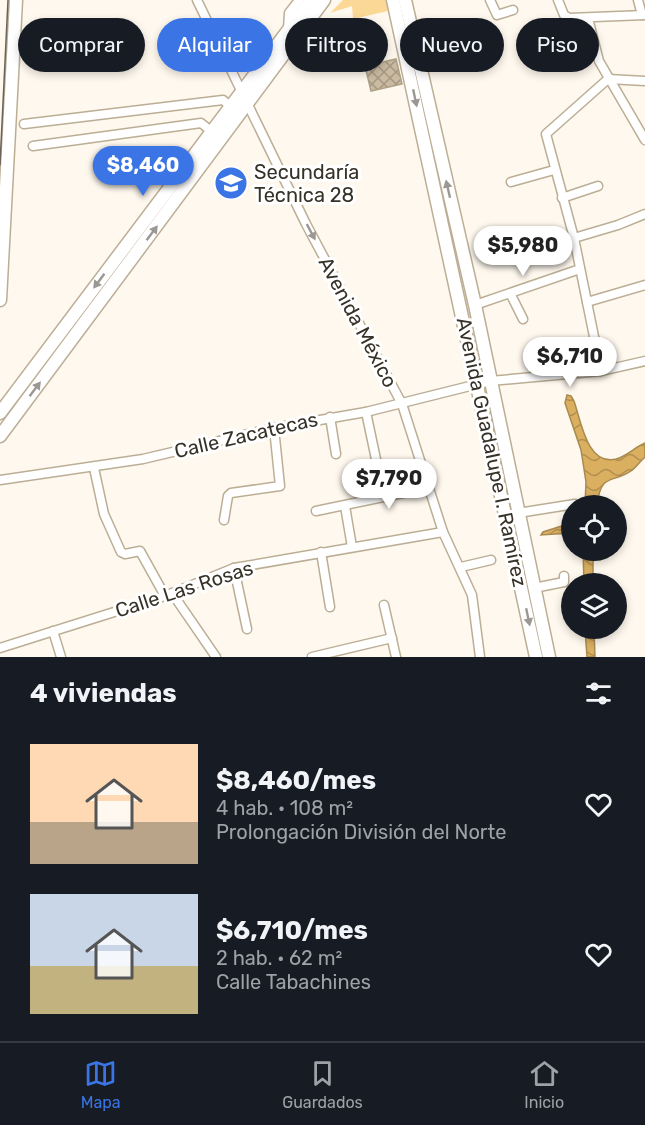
<!DOCTYPE html>
<html lang="es">
<head>
<meta charset="utf-8">
<style>
	body { margin:0; font-family:Rubik,sans-serif; background:#20242c; color:#f1f3f6; height:100vh; display:flex; flex-direction:column; font-size:22px; white-space:nowrap }
	* { box-sizing:border-box; margin:0 }
	p { font-size:20px; color:#9ea1a6 }
	.icon { flex:none; width:33px; height:33px; fill:none; stroke:currentColor; stroke-width:2; stroke-linecap:round; stroke-linejoin:round }
	.map { position:relative; height:657px; overflow:hidden }
	.details { display:flex; flex-direction:column; background:#171b24; flex:1 }
	.details>* { flex:none }
	.hud { position:absolute; left:18px; top:18px; width:609px; height:54px; display:flex; gap:12px }
	.buttons { position:absolute; left:561px; top:495px; display:grid; gap:12px }
	.buttons a { display:grid; place-items:center; width:66px; height:66px; border-radius:50%; background:#171b24; box-shadow:0 3px 9px #0003; font-size:30px }
	.price { position:absolute; translate:-50% -51px; padding:0 14px; border-radius:21px; background:#fff; color:#222; font-size:20px; line-height:39px; filter:drop-shadow(0 2px 3px #0008) }
	.price::after { content:''; position:absolute; left:50%; top:36px; width:18px; height:14px; margin-left:-9px; background:inherit; clip-path:polygon(0 0,100% 0,50% 100%) }
	.price.on { background:#3b75e5; color:#fff }
	ul { padding:0; list-style:none }
	li { display:flex; align-items:center; gap:18px; height:150px; padding:0 30px }
	li span { display:grid; place-items:center; flex:none; width:168px; height:120px; border-radius:0px; color:#555 }
	li>.icon { margin-inline-start:auto }
	span .icon { width:72px; height:72px; fill:#fffc; stroke-width:1 }
	li b { font-size:26px }
	h2 { display:flex; justify-content:space-between; align-items:center; height:72px; padding:0 30px; font-size:26px }
	.pill { padding:0 21px; border-radius:27px; background:#171b24; box-shadow:0 3px 9px #0003; font-size:21px; line-height:54px }
	.pill.on { background:#3b75e5; color:#fff }
	.tab-bar { display:flex; justify-content:space-around; align-items:center; height:84px; border-top:2px solid #363941; background:#171b24; font-size:16px; color:#9ea1a6 }
	.tab-bar a { display:grid; justify-items:center; gap:3px }
	.tab-bar .on { color:#3b75e5 }
	.map>svg:first-child { display:block }
</style>
</head>
<body>
<div class="map">
<svg width="645" height="657" viewBox="0 0 645 657">
	<defs>
		<pattern id="water-waves" width="16" height="10" patternUnits="userSpaceOnUse" patternTransform="scale(1.5)"><rect width="16" height="10" fill="#daaf60"/><path d="M0 5q4-4 8 0t8 0" fill="none" stroke="#b28f4f"/></pattern>
		<pattern id="building-cross-hatch" width="8" height="8" patternUnits="userSpaceOnUse" patternTransform="scale(1.5)"><rect width="8" height="8" fill="#c9baa1"/><path d="M0 0l8 8M0 8l8-8" fill="none" stroke="#a49883"/></pattern>
	</defs>
	<rect width="100%" height="100%" fill="#fef8ee"/>
	<polygon fill="#fcd897" points="343,0 386,0 388,11 353,19 352,6 330,13"/>
	<g fill="url(#water-waves)" stroke="#a98a4f" stroke-width="1.5">
		<path d="M567,395L571,396L574,401C581,421 587,466 616,459C627,456 635,447 645,443V457C640,461 637,467 631,471C612,484 601,472 597,505H585L586,482L581,450L565,403Z"/>
		<polygon points="571,523 571,533 541,535 543,532"/>
		<polygon points="583,551 593,551 593,583 584,583"/>
		<polygon points="585,629 594,629 595,657 587,657"/>
	</g>
	<polygon fill="url(#building-cross-hatch)" stroke="#afa188" stroke-width="1.5" points="396,59 402,84 371,91 365,66"/>
	<g fill="none" stroke-linecap="round" stroke-linejoin="round">
		<defs>
			<g id="minor">
				<polyline points="197,0 306,224 402,404 443,532 472,595 480,657"/>
				<polyline points="490,0 497,15 513,10"/>
				<polyline points="558,0 564,15 569,18 645,15"/>
				<polyline points="638,0 642,15"/>
				<polyline points="588,18 599,61 645,140"/>
				<polyline points="288,29 289,13 299,0"/>
				<polyline points="24,124 223,100 230,106"/>
				<polyline points="33,146 201,123 211,131"/>
				<polyline points="511,182 554,170"/>
				<polyline points="562,198 598,186"/>
				<polyline points="574,238 618,225 645,214"/>
				<polyline points="511,295 523,319"/>
				<polyline points="587,302 645,285"/>
				<polyline points="475,305 580,269"/>
				<polyline points="601,371 574,238 546,134 608,79 645,81"/>
				<polyline points="366,412 384,497"/>
				<polyline points="330,417 336,454"/>
				<polyline points="94,468 104,514 121,552 125,554 140,551 165,596"/>
				<polyline points="0,480 143,459 274,428 366,412 490,381 601,371 645,361"/>
				<polyline points="345,506 352,547"/>
				<polyline points="316,511 427,488"/>
				<polyline points="518,513 575,504"/>
				<polyline points="224,520 228,496 231,493 280,486 274,428"/>
				<polyline points="321,552 330,607"/>
				<polyline points="461,567 491,560"/>
				<polyline points="234,568 247,629"/>
				<polyline points="534,588 564,582 564,576"/>
				<polyline points="172,593 216,657"/>
				<polyline points="384,605 396,657"/>
				<polyline points="53,631 61,657"/>
				<polyline points="0,648 165,596 234,568 443,532"/>
				<polyline points="312,657 392,638"/>
			</g>
			<g id="secondary">
				<polyline points="393,0 536,657"/>
				<polyline points="405,0 475,305 549,657"/>
				<polyline points="0,300 16,0"/>
				<polyline points="0,413 311,0"/>
				<polyline points="0,436 324,0"/>
			</g>
		</defs>
		<use href="#minor" stroke="#bcae95" stroke-width="11"/>
		<use href="#secondary" stroke="#bcae95" stroke-width="15"/>
		<use href="#minor" stroke="#fff" stroke-width="8"/>
		<use href="#secondary" stroke="#fff" stroke-width="12"/>
		<polyline stroke="#696359" stroke-width="1.5" points="0,165 8,0"/>
	</g>
	<defs><path id="oneway-solid" d="M-6-.8H1V-3.2L6.5 0L1 3.2V.8H-6Z" transform="scale(1.5)"/></defs>
	<g fill="#9b9894">
		<use href="#oneway-solid" transform="translate(415 98) rotate(78)"/>
		<use href="#oneway-solid" transform="translate(448 189) rotate(-103)"/>
		<use href="#oneway-solid" transform="translate(311 232) rotate(62)"/>
		<use href="#oneway-solid" transform="translate(152 233) rotate(-53)"/>
		<use href="#oneway-solid" transform="translate(99 281) rotate(127)"/>
		<use href="#oneway-solid" transform="translate(35 389) rotate(-53)"/>
		<use href="#oneway-solid" transform="translate(528 617) rotate(78)"/>
	</g>
	<defs>
		<symbol id="school-disc" viewBox="-11 -11 22 22"><circle r="9.5" fill="#3b75e5" stroke="#fff"/><path d="M0-5L7-2L0 1L-7-2ZM-4 1L0 2.5L4 1V4Q0 6-4 4Z" fill="#fff"/></symbol>
	</defs>
	<g fill-rule="evenodd">
		<use href="#school-disc" x="212" y="164" width="38" height="38"/>
	</g>
	<g text-anchor="middle" dominant-baseline="central" stroke-width="6" stroke-linejoin="round" paint-order="stroke">
		<g font-size="20" fill="#373228" stroke="#fff" text-anchor="start">
			<text x="254" y="172">Secundaría<tspan x="254" dy="23">Técnica 28</tspan></text>
		</g>
		<g font-size="20" fill="#373228" stroke="#fff">
			<text transform="translate(358 322) rotate(62)">Avenida México</text>
			<text transform="translate(246 435) rotate(-13)">Calle Zacatecas</text>
			<text transform="translate(492 452) rotate(78)">Avenida Guadalupe I. Ramírez</text>
			<text transform="translate(184 589) rotate(-18)">Calle Las Rosas</text>
		</g>
	</g>
</svg>
<div class="buttons">
<a><svg class="icon" aria-label="locate" viewBox="0 0 24 24"><circle cx="12" cy="12" r="6"/><path d="M12 2v4M12 18v4M2 12h4M18 12h4"/></svg></a>
<a><svg class="icon" aria-label="layers" viewBox="0 0 24 24"><path d="M12 4l9 5-9 5-9-5zM3 14l9 5 9-5"/></svg></a>
</div>
<b class="price on" style="left:143px;top:197px">$8,460</b>
<b class="price" style="left:523px;top:277px">$5,980</b>
<b class="price" style="left:570px;top:388px">$6,710</b>
<b class="price" style="left:389px;top:510px">$7,790</b>
<div class="hud">
<a class="pill">Comprar</a>
<a class="pill on">Alquilar</a>
<a class="pill">Filtros</a>
<a class="pill">Nuevo</a>
<a class="pill">Piso</a>
</div>
</div>
<section class="details">
<h2>4 viviendas<svg class="icon" aria-label="filters" viewBox="0 0 24 24"><path d="M4 7h16M4 17h16"/><circle cx="9" cy="7" r="2"/><circle cx="15" cy="17" r="2"/></svg></h2>
<ul>
<li><span style="background:linear-gradient(#ffd9b3 65%,#b9a48a 0)"><svg class="icon" aria-label="home" viewBox="0 0 24 24"><path d="M3 11l9-7 9 7M6 9v11h12V9"/></svg></span><div><b>$8,460/mes</b><p>4 hab. · 108 m²</p><p>Prolongación División del Norte</p></div><svg class="icon" aria-label="heart" viewBox="0 0 24 24"><path d="M12 20l-8-8c-3-5 5-10 8-4 3-6 11-1 8 4z"/></svg></li>
<li><span style="background:linear-gradient(#c9d6e8 60%,#c2b280 0)"><svg class="icon" aria-label="home" viewBox="0 0 24 24"><path d="M3 11l9-7 9 7M6 9v11h12V9"/></svg></span><div><b>$6,710/mes</b><p>2 hab. · 62 m²</p><p>Calle Tabachines</p></div><svg class="icon" aria-label="heart" viewBox="0 0 24 24"><path d="M12 20l-8-8c-3-5 5-10 8-4 3-6 11-1 8 4z"/></svg></li>
</ul>
</section>
<nav class="tab-bar">
<a class="on"><svg class="icon" aria-label="map" viewBox="0 0 24 24"><path d="M3 6l6-2 6 2 6-2v14l-6 2-6-2-6 2zM9 4v14M15 6v14"/></svg>Mapa</a>
<a><svg class="icon" aria-label="saved" viewBox="0 0 24 24"><path d="M7 4h10v16l-5-4-5 4z"/></svg>Guardados</a>
<a><svg class="icon" aria-label="home" viewBox="0 0 24 24"><path d="M3 11l9-7 9 7M6 9v11h12V9"/></svg>Inicio</a>
</nav>
</body>
</html>
